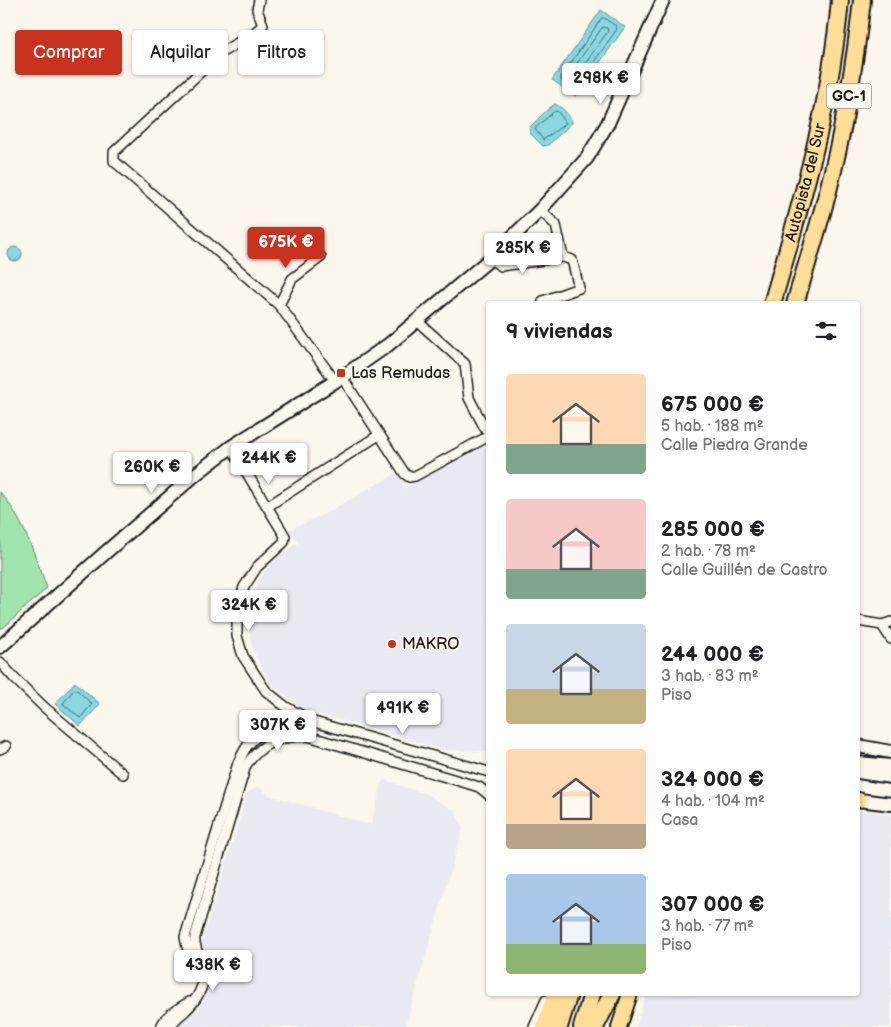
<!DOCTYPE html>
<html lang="es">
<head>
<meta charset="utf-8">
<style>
	body { margin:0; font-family:"Balsamiq Sans",sans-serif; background:#f6f6f6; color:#202124; height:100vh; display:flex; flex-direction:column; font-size:19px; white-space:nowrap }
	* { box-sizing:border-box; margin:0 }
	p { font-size:16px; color:#757577 }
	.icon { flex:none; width:28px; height:28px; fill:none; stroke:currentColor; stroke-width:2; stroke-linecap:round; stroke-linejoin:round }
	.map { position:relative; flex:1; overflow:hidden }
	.drawer { position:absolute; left:486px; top:301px; width:374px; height:695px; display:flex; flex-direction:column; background:#fff; border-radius:5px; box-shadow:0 1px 4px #0004 }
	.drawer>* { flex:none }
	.banner { position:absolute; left:15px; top:30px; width:396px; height:45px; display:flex; gap:10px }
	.price { position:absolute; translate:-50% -42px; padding:0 11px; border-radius:5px; background:#fff; color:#222; font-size:16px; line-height:32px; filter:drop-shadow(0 1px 2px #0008) }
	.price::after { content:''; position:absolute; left:50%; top:30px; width:15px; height:11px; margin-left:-8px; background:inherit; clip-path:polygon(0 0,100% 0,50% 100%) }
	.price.selected { background:#c8321e; color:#fff }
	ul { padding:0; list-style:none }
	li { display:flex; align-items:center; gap:15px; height:125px; padding:0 20px }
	li span { display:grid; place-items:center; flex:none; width:140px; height:100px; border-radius:5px; color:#555 }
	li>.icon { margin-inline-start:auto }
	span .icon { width:60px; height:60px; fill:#fffc; stroke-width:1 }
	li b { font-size:21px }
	h2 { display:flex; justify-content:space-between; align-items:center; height:60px; padding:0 20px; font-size:21px }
	.pill { padding:0 18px; border-radius:5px; background:#fff; box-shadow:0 1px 4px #0004; font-size:18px; line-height:45px }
	.pill.selected { background:#c8321e; color:#fff }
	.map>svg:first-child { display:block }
</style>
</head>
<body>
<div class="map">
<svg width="891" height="1027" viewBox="0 0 891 1027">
	<rect width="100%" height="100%" fill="#fbf7ec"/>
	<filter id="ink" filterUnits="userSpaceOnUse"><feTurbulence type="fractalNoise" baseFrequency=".02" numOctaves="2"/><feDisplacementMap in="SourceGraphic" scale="10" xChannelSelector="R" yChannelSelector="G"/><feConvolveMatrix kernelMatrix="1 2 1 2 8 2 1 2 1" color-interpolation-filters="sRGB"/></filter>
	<g filter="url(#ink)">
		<g fill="#e9eaf1">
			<polygon points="482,447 487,448 489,451 489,752 444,750 302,709 271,685 253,650 250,636 249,614 261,576 273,559 298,543 290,530 326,513 397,473 405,488"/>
			<polygon points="383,780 427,794 455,811 463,828 405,1027 178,1027 180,1020 195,1004 210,969 199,952 247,793 258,786 269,795 371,825"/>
			<polygon points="858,810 891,814 891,1027 636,1027 646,994 858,994"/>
		</g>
		<path fill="#a2e4af" stroke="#5f8066" d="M0,492C22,516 36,558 47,588L3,628H0Z"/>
		<g fill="#88d8e4" stroke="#5d8d94">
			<polygon points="601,10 625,27 576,96 552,80"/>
			<path d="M555,104C562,107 571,116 572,123L548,145L543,146L530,133L529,128L548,109Z"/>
			<circle cx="15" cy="254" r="7"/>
			<polygon points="75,682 100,704 80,726 55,704"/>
		</g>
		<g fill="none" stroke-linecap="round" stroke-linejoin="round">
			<g stroke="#47676c" stroke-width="1">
				<polygon points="604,18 616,26 617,29 576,87 573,88 561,80 561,77 601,19"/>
				<polygon points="603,27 607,28 608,31 575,78 572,79 569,75"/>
				<polygon points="555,111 558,112 566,123 543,140 535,129"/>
				<polygon points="74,690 77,690 92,704 80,718 63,704"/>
			</g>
			<defs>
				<g id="street">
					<polyline points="259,0 257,10 263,25 253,34 222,52 114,152 114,161 279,305 335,381"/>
					<polyline points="253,34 264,55"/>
					<polyline points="540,210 556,225 563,257"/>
					<polyline points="490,259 501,266 563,257 572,260 579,288 543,301 544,304"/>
					<polyline points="279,305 292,279 321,257"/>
					<polyline points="416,320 465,364 469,398 489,436"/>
					<polyline points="342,377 405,474 409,477 415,476 489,436"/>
					<polyline points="231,447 285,536 284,542 257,567 244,587 237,610 237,636 243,656 266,691 286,707 314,722 489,772"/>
					<polyline points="268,506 379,435"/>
					<polyline points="858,621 882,625 891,622"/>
					<polyline points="882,625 891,639"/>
					<polyline points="0,662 15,679 44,707 123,774"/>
					<polyline points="0,749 6,746"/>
					<path d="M197,962L187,947L185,937L238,763C241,757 244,750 248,745C263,726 291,723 313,722"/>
					<path d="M161,1027C166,1014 178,1009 189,1002"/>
					<path d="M170,1027C174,1019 180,1016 186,1010C196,1001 205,986 204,971C203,959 193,950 195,937L246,765C263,742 279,736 308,736L466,783L479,787L489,795"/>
					<polyline points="534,1027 546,1000"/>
				</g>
				<g id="secondary">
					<polyline points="0,647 105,553 196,474 231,447 342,377 388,345 490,259 540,210 587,158 608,123 663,0"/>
					<polyline points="858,746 891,752"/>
					<polyline points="858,763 891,766"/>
					<polyline points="858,772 891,777"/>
					<polyline points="859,800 891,804"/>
				</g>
				<g id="primary">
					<polyline points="858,800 859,800"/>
					<polyline points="619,1027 630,994"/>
				</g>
				<g id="highway">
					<path id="s1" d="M772,304C801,204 831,104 840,0"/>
					<path d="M795,304C806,266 818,229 828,191C844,128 855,64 862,0"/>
					<polyline points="545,1027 556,994"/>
					<polyline points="559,1027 569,994"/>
					<polyline points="582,1027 592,994"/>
					<polyline points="595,1027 612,994"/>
				</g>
			</defs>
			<use href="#street" stroke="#1c1c1c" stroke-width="12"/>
			<use href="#secondary" stroke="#1c1c1c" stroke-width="16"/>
			<use href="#primary" stroke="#1c1c1c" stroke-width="18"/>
			<use href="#highway" stroke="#1c1c1c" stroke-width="20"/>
			<use href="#street" stroke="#fbf7ec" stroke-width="9"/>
			<use href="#secondary" stroke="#fbf7ec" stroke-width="12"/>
			<use href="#primary" stroke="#fedd96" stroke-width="14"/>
			<use href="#highway" stroke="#fedd96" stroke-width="16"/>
		</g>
	</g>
	<g fill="#c8321e" stroke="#fbf7ec" stroke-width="2">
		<rect x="336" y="368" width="10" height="10" rx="2.5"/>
		<circle cx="392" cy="644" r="5"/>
	</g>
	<g text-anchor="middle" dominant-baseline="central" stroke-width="4" stroke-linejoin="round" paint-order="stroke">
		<rect fill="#fbf7ec" stroke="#5f5e5a" stroke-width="1" x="826.5" y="83.5" width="45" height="25" rx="4"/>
		<g font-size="15" font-weight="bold" fill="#1c1c1c">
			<text x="849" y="96">GC-1</text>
		</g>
		<g font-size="16" fill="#1c1c1c" stroke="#fbf7ec">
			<text stroke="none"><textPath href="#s1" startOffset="126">Autopista del Sur</textPath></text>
		</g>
		<g font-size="16" fill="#1c1c1c" stroke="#fbf7ec" text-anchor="start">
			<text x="351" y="373">Las Remudas</text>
			<text x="402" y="644">MAKRO</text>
		</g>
	</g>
</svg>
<b class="price" style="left:601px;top:105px">298K €</b>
<b class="price selected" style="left:286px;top:269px">675K €</b>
<b class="price" style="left:523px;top:275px">285K €</b>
<b class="price" style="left:269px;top:485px">244K €</b>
<b class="price" style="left:152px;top:494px">260K €</b>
<b class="price" style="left:249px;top:632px">324K €</b>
<b class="price" style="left:403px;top:735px">491K €</b>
<b class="price" style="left:278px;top:752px">307K €</b>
<b class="price" style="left:213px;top:992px">438K €</b>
<div class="banner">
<a class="pill selected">Comprar</a>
<a class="pill">Alquilar</a>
<a class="pill">Filtros</a>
</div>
<section class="drawer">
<h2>9 viviendas<svg class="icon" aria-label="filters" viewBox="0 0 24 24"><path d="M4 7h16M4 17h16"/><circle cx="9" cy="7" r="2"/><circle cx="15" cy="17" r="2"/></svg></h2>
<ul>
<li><span style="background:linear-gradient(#ffd9b3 70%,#7fa58c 0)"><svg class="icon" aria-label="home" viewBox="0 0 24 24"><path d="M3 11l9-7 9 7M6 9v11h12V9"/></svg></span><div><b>675 000 €</b><p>5 hab. · 188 m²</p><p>Calle Piedra Grande</p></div></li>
<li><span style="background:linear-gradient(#f6c9c9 70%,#7fa58c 0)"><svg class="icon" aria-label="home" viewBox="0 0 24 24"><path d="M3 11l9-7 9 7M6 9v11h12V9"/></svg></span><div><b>285 000 €</b><p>2 hab. · 78 m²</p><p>Calle Guillén de Castro</p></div></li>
<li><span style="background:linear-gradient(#c9d6e8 65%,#c2b280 0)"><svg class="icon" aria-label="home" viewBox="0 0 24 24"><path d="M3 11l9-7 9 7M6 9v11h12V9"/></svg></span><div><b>244 000 €</b><p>3 hab. · 83 m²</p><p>Piso</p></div></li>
<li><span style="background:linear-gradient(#ffd9b3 75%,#b9a48a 0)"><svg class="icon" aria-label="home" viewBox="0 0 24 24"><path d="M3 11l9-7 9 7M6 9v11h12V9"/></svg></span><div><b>324 000 €</b><p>4 hab. · 104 m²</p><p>Casa</p></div></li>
<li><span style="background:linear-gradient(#a9c7e8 70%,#8fb573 0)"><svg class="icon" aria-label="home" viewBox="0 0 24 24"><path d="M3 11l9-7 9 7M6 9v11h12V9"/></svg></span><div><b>307 000 €</b><p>3 hab. · 77 m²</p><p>Piso</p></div></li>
</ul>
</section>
</div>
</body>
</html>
